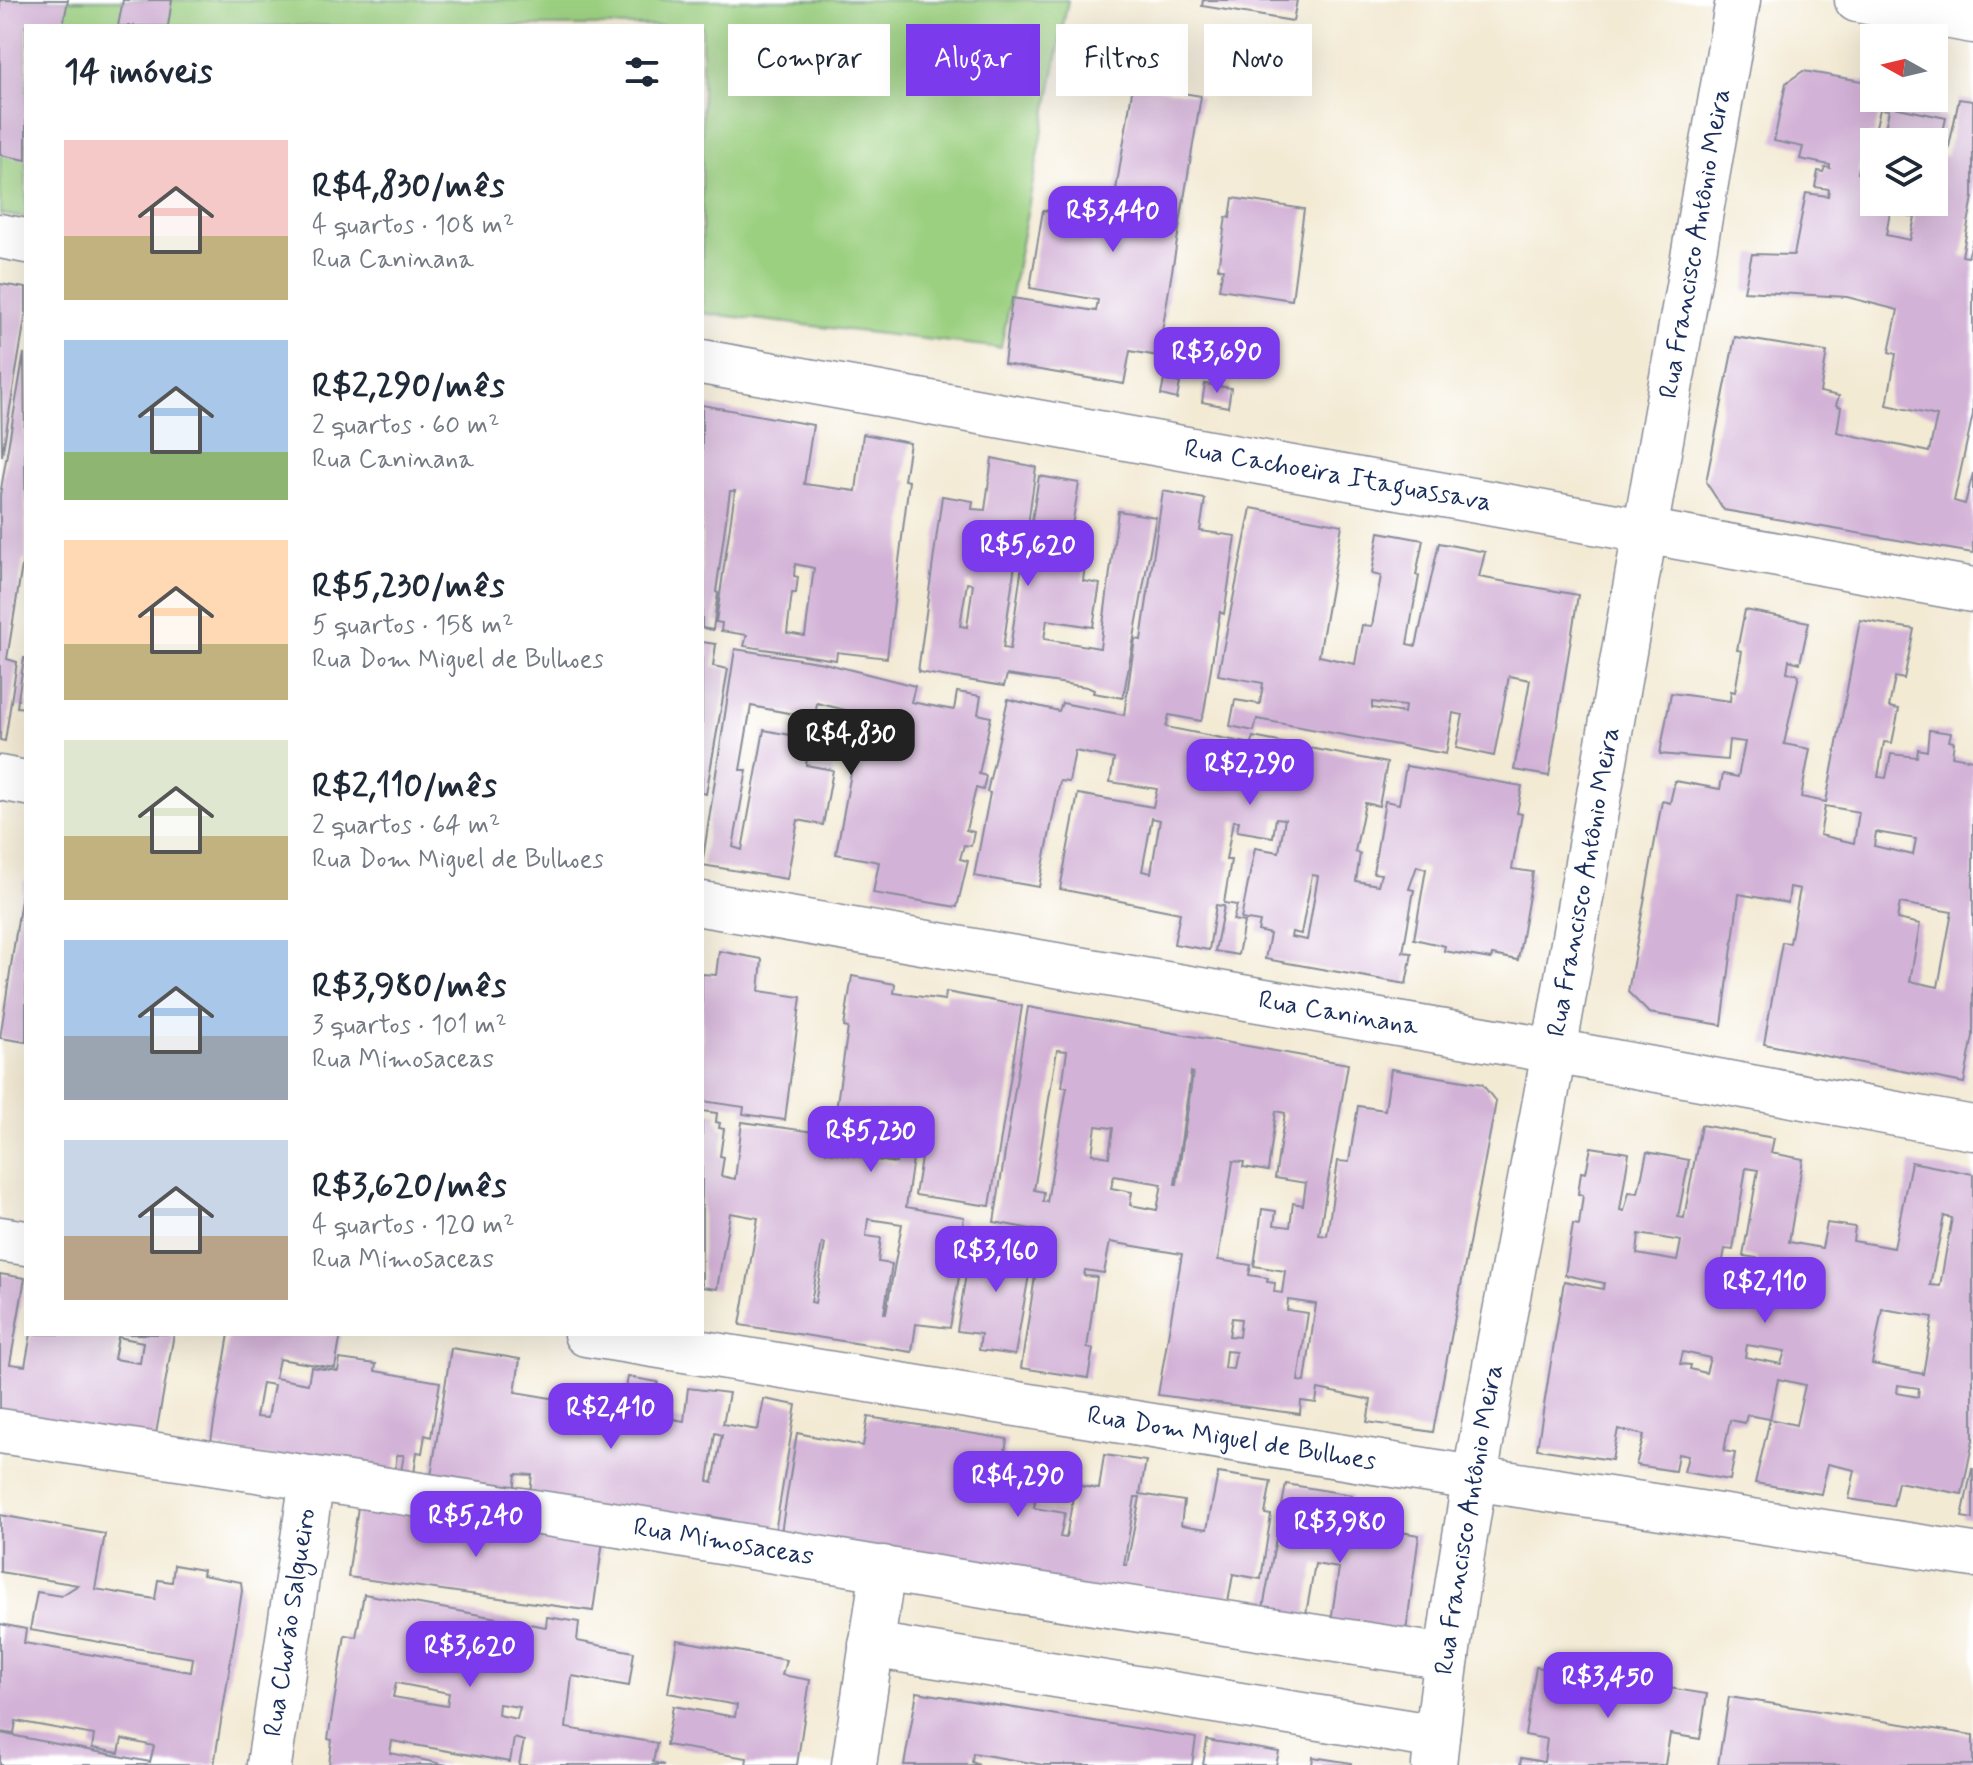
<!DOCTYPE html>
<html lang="pt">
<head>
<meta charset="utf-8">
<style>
	body { margin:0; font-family:Mynerve,sans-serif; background:#f6f6f7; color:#1f2937; height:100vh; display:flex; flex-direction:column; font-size:30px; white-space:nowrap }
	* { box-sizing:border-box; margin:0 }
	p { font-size:26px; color:#747a83 }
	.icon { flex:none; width:44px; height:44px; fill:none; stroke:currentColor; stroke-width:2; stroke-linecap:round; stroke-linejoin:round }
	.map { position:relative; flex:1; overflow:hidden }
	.details { position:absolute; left:24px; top:24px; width:680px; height:1312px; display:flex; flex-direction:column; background:#fff; border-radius:0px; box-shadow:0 8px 32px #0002 }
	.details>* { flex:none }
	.hud { position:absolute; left:728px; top:24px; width:760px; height:72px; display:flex; gap:16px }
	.needle { width:52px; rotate:278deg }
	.tools { position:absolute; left:1860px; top:24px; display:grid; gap:16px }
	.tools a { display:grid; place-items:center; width:88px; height:88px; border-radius:0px; background:#fff; box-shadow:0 8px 32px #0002; font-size:40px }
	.price { position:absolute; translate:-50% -68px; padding:0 18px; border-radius:16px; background:#7c3aed; color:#fff; font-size:26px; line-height:52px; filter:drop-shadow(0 2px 4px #0008) }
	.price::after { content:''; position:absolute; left:50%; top:48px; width:24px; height:18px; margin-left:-12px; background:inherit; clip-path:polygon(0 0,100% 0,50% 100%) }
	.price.on { background:#222; color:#fff }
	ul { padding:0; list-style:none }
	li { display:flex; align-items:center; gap:24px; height:200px; padding:0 40px }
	li span { display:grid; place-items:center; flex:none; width:224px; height:160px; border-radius:0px; color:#555 }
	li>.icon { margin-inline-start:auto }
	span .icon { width:96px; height:96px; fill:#fffc; stroke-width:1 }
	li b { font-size:34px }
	h2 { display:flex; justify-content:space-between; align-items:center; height:96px; padding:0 40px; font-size:34px }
	.chip { padding:0 28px; border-radius:0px; background:#fff; box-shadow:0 8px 32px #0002; font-size:28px; line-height:72px }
	.chip.on { background:#7c3aed; color:#fff }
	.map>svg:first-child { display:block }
</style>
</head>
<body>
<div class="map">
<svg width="1973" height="1765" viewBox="0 0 1973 1765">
	<rect width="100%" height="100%" fill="#fff"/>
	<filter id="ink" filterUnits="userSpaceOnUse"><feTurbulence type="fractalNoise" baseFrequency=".0125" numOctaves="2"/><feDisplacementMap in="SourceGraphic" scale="16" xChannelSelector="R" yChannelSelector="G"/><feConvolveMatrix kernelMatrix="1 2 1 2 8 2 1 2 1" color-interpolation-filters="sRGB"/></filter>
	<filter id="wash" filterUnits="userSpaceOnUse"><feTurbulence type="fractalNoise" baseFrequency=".006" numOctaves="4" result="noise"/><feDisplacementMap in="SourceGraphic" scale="32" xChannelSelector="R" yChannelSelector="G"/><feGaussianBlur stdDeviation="1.8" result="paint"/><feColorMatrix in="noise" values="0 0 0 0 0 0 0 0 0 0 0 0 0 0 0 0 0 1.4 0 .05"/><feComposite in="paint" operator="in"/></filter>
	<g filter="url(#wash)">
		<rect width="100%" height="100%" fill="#f3ead4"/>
		<polygon fill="#9cd081" stroke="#5c8070" stroke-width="2" points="0,0 1068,0 1001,348 702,313 702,26 26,26 26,218 0,214"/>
		<g id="blocks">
			<g fill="#d3b2d7" fill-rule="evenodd">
				<polygon points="0,0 68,0 63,26 26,26 26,160 0,155"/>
				<polygon points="123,0 172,0 168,26 118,26"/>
				<polygon points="1203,0 1297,0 1293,21 1202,6"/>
				<path d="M1803,71L1874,83V98H1891L1889,106L1946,118L1936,165L1940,166L1942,155L1947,156L1959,99L1973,101V197L1962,256L1968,257L1973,240V414L1954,501L1965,504L1973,473V553L1724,510L1706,482L1735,337L1827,352L1820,392L1839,396L1836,405L1841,407L1837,432L1929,452L1937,416L1887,405L1896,354L1889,352L1898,310L1847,297L1744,291L1752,254L1794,255L1806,193L1828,196L1829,189L1815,187L1818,171L1823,172L1825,167L1830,168V165L1800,159L1803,147L1774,141L1786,83ZM1880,109L1889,110L1882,142H1934V202H1874V155L1868,154L1864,173H1858L1865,141H1869L1870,134L1874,135ZM1890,212L1915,217L1910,240L1886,235Z"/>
				<polygon points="1133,85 1201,96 1158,356 1130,351 1124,384 1004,364 1012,298 1096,311 1098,300 1030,288 1043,210 1111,221"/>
				<polygon points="1233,198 1304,209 1292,300 1219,289 1223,269 1218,268 1226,217 1230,218"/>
				<polygon points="0,284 26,288 26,313 2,456"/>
				<polygon points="24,353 26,560 23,559 7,659 17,662 5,741 0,740 0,495"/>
				<polygon points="1164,380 1180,383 1177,399 1161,395"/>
				<polygon points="1205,384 1231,388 1228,407 1202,402"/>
				<path d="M702,405L813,425L804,484L856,491L863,434L910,443L904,480L909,481L887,658L837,652L836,660L744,646L747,635L721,631L722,623L716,622L735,491H730L716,592L718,593L713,630L702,628ZM795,564L814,568L805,636L787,633L792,593H796L798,577L794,576Z"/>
				<path d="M992,458L1036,467L1027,532L1030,533L1039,476L1079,483L1069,544L1061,542L1057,560L1085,565L1083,581L1100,584L1093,627L1047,620L1044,639L1100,648L1118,511L1156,517L1123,698L1093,693L1094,690L1087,687L1007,675L1004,686L918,672L942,496L973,501L972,509L985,510ZM1018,543L1025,544L1010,649L1003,648ZM967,583L973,584L967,627L960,626Z"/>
				<path d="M1163,491L1205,499L1200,531L1236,536L1224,614L1220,612L1204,712L1201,721L1169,715L1166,727L1252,744L1253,737L1387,763L1379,806L1365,803L1355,852L1360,854L1356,881L1378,885L1381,874L1373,873L1385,801L1399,804L1406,766L1522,786L1517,813L1522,814L1512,869L1533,872L1518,960L1492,955L1491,959L1444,951L1445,946L1414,939L1426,869L1417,866L1409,889L1414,890L1403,952L1412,953L1406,984L1265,959L1270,934L1258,931L1260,922L1241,919L1255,848L1279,852L1285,819L1276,818L1273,837L1237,831L1239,821H1233L1226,860H1231L1224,903L1237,905L1233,920L1244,922L1238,955L1215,951L1224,906L1216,905L1209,950L1174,944L1180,913L1060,889L1078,794L1153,807L1157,789L1110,782L1114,759L1075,751L1069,782L1060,781L1039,887L974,876L990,793L987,792L1008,699L1059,711L1062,703L1124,715L1135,639L1141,640ZM1152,818L1160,820L1151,873L1142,871ZM1312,875L1318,876L1307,940L1291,937L1292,932L1301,934Z"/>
				<path d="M1251,508L1342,525L1319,656L1355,664L1362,625L1372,626L1381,576L1372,574L1379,532L1423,540L1416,575L1419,576L1407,644L1416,646L1439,543L1485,552L1479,577L1578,595L1549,776L1514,770L1530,680L1509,676L1494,756L1456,748L1463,715L1453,713L1446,754L1257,719L1254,731L1230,726L1235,700L1260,704L1263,683L1218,675ZM1372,702L1405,706L1404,713L1372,708Z"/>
				<path d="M1745,610L1809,622L1800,663L1789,660L1787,672L1799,675L1784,744L1810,749L1801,797L1826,802L1860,620L1914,629L1904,679L1895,677L1889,707L1899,709L1892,743L1884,742L1878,777L1886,778L1891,754L1917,757L1918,749L1927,751L1929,730L1951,733L1949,741L1954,742L1952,756L1973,760V1036L1964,1083L1764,1044L1782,942L1790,943L1800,889L1790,887L1788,903L1739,894L1722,1025L1649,1013L1628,992L1662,801L1670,803L1675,781L1720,789L1723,774L1738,777L1745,742L1729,740L1727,760L1660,754L1671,693L1730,701L1731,691L1735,692L1742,651L1737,650ZM1825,806L1859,812L1854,843L1820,835ZM1876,832L1916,839L1913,855L1874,846ZM1900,903L1952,912L1938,987L1910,981L1920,924L1897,919Z"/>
				<polygon points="702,642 716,644 713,666 728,669 706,794 702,793"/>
				<polygon points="735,649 824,663 915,686 911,702 954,710 957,692 981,696 978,714 991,717 979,774 986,776 983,790 976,788 966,830 974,832 971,846 964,845 960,859 968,861 957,907 873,893 879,862 836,854 862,714 817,703 815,718 751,706 740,770 747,770 733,847 742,850 764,730 811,739 806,765 833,770 823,825 798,820 787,879 702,865"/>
				<polygon points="24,658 26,658 26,708 17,707"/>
				<polygon points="24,880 26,880 26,1042 0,1038"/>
				<polygon points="719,951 762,959 759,991 801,997 785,1120 743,1114 744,1107 702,1101 702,974 716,975"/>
				<path d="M852,976L895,984L894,993L945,1000L946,992L1022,1006L990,1206L915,1195L922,1152L914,1151L906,1207L964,1217L962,1231L967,1232L950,1328L916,1324L912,1352L740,1325L758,1218L730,1213L717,1289L702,1287V1111L717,1113L716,1122L720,1123L719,1128L724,1129L720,1156L724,1157L721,1176L735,1179L742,1122L829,1134L826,1152L896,1163L898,1149L872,1145L871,1150L831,1144L848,1028L844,1027ZM868,1219L902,1224L886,1313H884L892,1264L878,1262L881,1238L866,1236ZM822,1243L825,1244L815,1303L811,1302Z"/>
				<path d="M1028,1007L1348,1064L1319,1235L1327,1236L1338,1161L1349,1162L1358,1106L1385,1110L1391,1069L1482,1084L1496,1102L1433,1432L1367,1422L1371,1400L1318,1389L1316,1403L1301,1401L1300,1414L1158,1395L1182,1254L1110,1242L1104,1273L1085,1270L1084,1276L1097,1277L1087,1348L1093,1349L1088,1378L1021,1368L1042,1231L994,1222ZM1057,1050L1067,1051L1062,1087H1067L1047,1202H1043L1044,1192L1034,1190ZM1191,1072L1193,1073L1177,1184H1175ZM1276,1111L1285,1113L1275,1178L1306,1183L1303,1205L1293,1203L1290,1227L1274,1225L1276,1211L1262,1209L1254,1266L1285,1271L1282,1293L1274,1292L1275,1283L1267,1282L1268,1278L1249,1275L1251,1265L1218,1260L1233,1161L1244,1162L1243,1167L1268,1171ZM1096,1126L1113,1128L1109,1157L1092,1154ZM1114,1176L1162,1184L1157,1210L1130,1205L1132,1192L1111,1188ZM1288,1300L1316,1304L1305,1382L1298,1381L1308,1313L1287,1310ZM1232,1318L1241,1319L1239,1337L1229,1336ZM1226,1351L1236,1352L1233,1369L1224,1368Z"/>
				<path d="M1701,1125L1774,1138L1771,1153L1803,1159L1789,1242L1822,1248L1827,1223L1855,1227L1853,1241L1894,1248L1911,1162L1973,1174V1440L1962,1494L1898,1482L1893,1506L1849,1499L1855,1470L1828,1464L1821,1494L1755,1483L1770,1419L1796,1425L1805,1385L1778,1379L1770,1419L1747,1415L1745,1423L1730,1420L1724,1451L1735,1453L1730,1480L1684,1472L1688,1456L1678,1454L1675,1471L1636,1465L1644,1435L1618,1429L1612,1460L1537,1449L1564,1281L1603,1289L1604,1283L1565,1275L1573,1224L1579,1225L1583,1195L1578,1194L1581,1172L1586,1173L1591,1147L1629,1153L1620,1210L1624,1211L1629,1192L1638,1193L1647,1152L1689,1160L1678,1217L1684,1218ZM1746,1168L1758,1170L1743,1256L1757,1258L1754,1276L1721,1271L1725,1249L1733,1250ZM1944,1216L1952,1218L1940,1286L1930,1285ZM1639,1234L1681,1241L1677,1261L1637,1254ZM1882,1309L1933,1317L1923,1374L1872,1364ZM1747,1345L1785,1351L1781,1364L1745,1357ZM1683,1352L1710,1358L1706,1373L1690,1369L1691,1365L1680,1364ZM1898,1385L1919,1388L1918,1397L1897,1393Z"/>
				<polygon points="993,1240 1034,1246 1015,1355 979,1350 981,1334 957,1331 971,1242 992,1245"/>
				<path d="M0,1274L25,1278L10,1364L25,1366L31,1334H174L155,1439L0,1413ZM118,1337L143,1342L140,1363L114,1359Z"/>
				<path d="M229,1334H341L335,1368L279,1359L275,1378L308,1384L311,1367L338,1371L340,1359L376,1364L375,1371L440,1382L431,1437L425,1435L422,1453L417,1452L414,1474L401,1471L404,1455H397L394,1477L210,1447ZM262,1383L274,1385L268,1418L256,1417Z"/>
				<path d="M451,1348L520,1359L515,1392L622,1410L628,1377L658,1382L652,1415L684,1421L688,1388L729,1393L723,1424L758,1430L764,1399L796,1405L773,1544L727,1535L731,1520L708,1516L704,1531L430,1483ZM715,1433L722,1435L713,1482L708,1481ZM516,1474L532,1475L530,1493L514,1492Z"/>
				<path d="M868,1417L1007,1439L1002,1471L1039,1477L1034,1508L1065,1513L1060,1537L1066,1538L1075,1485L1099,1489L1104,1455L1146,1461L1140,1494L1184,1501L1181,1525L1207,1529L1218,1473L1271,1481L1265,1514L1271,1515L1261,1579L1233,1574L1226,1614L779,1545L797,1433L863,1446ZM1135,1497H1140L1127,1565H1124Z"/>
				<polygon points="1972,1469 1973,1469 1973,1519 1962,1517"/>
				<polygon points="1286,1484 1352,1495 1349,1509 1370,1512 1367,1533 1387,1536 1388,1530 1419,1535 1405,1639 1330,1628 1339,1568 1315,1564 1304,1625 1261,1619"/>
				<polygon points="358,1507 603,1541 593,1611 348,1577"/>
				<polygon points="0,1515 105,1534 95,1589 155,1599 158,1580 172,1582 174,1565 203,1570 202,1575 241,1582 242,1591 214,1765 0,1765 0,1733 150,1762 154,1746 122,1739 119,1753 92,1748 94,1735 16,1721 14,1734 0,1732 0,1624 26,1629 24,1643 191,1672 193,1658 30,1630 37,1592 61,1596 78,1585 0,1572"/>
				<path d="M364,1594L546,1627L547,1617L579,1622L577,1641L634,1652L629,1686L572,1676L566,1728L657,1743L653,1762L664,1765H519L524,1741L514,1738L510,1762L392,1741L390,1753L447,1765H329L332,1740L328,1739L345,1635L356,1637ZM396,1683L449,1693L447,1706L393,1697ZM499,1704L520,1707L517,1719L498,1715Z"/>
				<polygon points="677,1640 786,1660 782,1675 810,1680 797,1765 746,1765 747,1758 666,1745 673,1706 735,1717 737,1705 668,1693"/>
				<polygon points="1536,1667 1707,1694 1700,1739 1670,1734 1665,1765 1520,1765 1521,1758 1544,1762 1547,1739 1525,1735"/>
				<polygon points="917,1692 1196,1738 1192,1765 1043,1765 973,1753 972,1762 979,1765 904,1765"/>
				<polygon points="1729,1697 1973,1735 1973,1765 1718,1765"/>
				<polygon points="1207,1740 1279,1752 1276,1765 1203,1765"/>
				<polygon points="1313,1757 1352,1763 1352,1765 1312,1765"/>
			</g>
		</g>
	</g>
	<g filter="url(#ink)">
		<use href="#blocks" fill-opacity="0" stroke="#878c99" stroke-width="2"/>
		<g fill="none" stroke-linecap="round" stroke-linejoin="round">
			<defs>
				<g id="street">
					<polyline points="1857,0 1973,21"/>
					<polyline points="0,236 26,241"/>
					<path id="s1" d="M702,362L1973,590"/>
					<polyline points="0,778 26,783"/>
					<path id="s2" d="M702,904L1554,1051L1973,1128"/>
					<polyline points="0,1239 26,1243"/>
					<path id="s3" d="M586,1334L1473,1478L1973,1555"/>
					<path id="s4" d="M0,1431L625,1526L990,1587L1447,1657"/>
					<polyline points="871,1645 1437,1737"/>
					<path id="s5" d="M269,1765L312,1479"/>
					<polyline points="854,1765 883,1568"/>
					<path id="s6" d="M1434,1765C1459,1523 1512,1286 1555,1046C1618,698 1677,349 1738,0"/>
				</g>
			</defs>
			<use href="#street" stroke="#878c99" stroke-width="47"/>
			<use href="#street" stroke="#fff" stroke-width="44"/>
		</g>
	</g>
	<g text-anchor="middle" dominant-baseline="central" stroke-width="6" stroke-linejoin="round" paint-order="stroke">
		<g font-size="26" fill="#1b2f5e" stroke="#fff">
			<text stroke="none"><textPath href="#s6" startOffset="1544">Rua Francisco Antônio Meira</textPath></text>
			<text stroke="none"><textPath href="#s1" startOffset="646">Rua Cachoeira Itaguassava</textPath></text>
			<text stroke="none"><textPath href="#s6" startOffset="896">Rua Francisco Antônio Meira</textPath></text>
			<text stroke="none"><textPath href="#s2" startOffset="646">Rua Caninana</textPath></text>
			<text stroke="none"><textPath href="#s3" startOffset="654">Rua Dom Miguel de Bulhoes</textPath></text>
			<text stroke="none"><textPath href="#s6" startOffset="248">Rua Francisco Antônio Meira</textPath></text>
			<text stroke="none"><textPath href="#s4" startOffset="732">Rua Mimosaceas</textPath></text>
			<text stroke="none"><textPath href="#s5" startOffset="144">Rua Chorão Salgueiro</textPath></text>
		</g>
	</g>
</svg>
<div class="tools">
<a><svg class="needle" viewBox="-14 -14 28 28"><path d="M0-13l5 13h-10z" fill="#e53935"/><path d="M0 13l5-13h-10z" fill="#747a83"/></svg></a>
<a><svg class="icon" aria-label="layers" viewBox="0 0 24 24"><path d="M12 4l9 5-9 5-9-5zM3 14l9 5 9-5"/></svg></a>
</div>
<b class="price" style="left:1113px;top:254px">R$3,440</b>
<b class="price" style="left:1217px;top:395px">R$3,690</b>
<b class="price" style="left:1028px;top:588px">R$5,620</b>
<b class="price on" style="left:851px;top:777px">R$4,830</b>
<b class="price" style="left:1250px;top:807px">R$2,290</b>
<b class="price" style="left:871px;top:1174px">R$5,230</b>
<b class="price" style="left:996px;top:1294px">R$3,160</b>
<b class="price" style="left:1765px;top:1325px">R$2,110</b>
<b class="price" style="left:611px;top:1451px">R$2,410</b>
<b class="price" style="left:1018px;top:1519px">R$4,290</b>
<b class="price" style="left:476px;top:1559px">R$5,240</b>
<b class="price" style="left:1340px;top:1565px">R$3,980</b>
<b class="price" style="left:470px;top:1689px">R$3,620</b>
<b class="price" style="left:1608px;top:1720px">R$3,450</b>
<div class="hud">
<a class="chip">Comprar</a>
<a class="chip on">Alugar</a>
<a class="chip">Filtros</a>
<a class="chip">Novo</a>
</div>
<section class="details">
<h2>14 imóveis<svg class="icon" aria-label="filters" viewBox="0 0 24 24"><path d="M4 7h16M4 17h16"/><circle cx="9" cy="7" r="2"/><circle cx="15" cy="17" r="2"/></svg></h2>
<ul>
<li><span style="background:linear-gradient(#f6c9c9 60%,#c2b280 0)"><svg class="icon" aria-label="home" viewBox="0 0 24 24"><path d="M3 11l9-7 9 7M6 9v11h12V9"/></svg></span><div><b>R$4,830/mês</b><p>4 quartos · 108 m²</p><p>Rua Caninana</p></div></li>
<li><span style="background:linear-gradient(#a9c7e8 70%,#8fb573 0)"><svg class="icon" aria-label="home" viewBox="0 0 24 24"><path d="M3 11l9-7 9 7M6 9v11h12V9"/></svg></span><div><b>R$2,290/mês</b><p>2 quartos · 60 m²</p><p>Rua Caninana</p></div></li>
<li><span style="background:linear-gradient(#ffd9b3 65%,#c2b280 0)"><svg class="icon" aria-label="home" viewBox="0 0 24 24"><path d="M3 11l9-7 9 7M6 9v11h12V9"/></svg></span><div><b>R$5,230/mês</b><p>5 quartos · 158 m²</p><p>Rua Dom Miguel de Bulhoes</p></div></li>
<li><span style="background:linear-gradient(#dfe7d0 60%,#c2b280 0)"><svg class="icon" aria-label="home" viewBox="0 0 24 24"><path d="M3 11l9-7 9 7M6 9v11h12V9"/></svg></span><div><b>R$2,110/mês</b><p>2 quartos · 64 m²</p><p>Rua Dom Miguel de Bulhoes</p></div></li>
<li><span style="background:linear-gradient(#a9c7e8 60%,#9aa5b1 0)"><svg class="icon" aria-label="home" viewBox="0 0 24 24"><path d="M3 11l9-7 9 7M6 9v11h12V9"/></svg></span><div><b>R$3,980/mês</b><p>3 quartos · 101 m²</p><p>Rua Mimosaceas</p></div></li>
<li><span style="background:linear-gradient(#c9d6e8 60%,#b9a48a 0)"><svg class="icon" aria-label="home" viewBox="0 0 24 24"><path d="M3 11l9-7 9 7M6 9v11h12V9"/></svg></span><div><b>R$3,620/mês</b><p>4 quartos · 120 m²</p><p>Rua Mimosaceas</p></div></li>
</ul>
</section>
</div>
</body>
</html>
